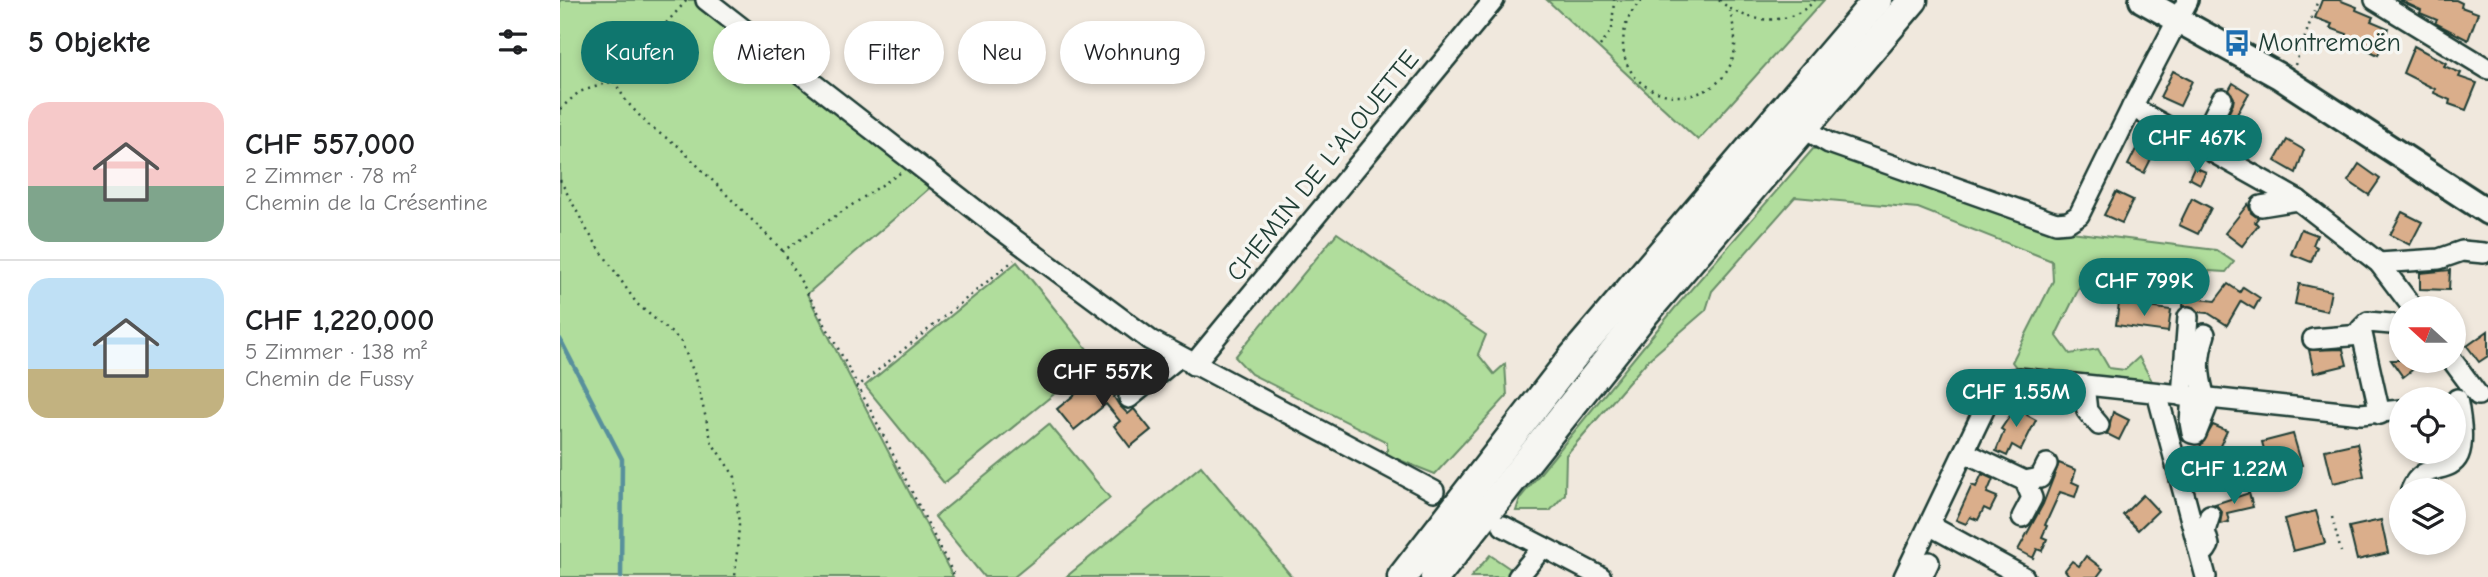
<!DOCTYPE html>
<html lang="de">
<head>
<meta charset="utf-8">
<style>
	body { margin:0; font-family:"Comic Neue",sans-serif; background:#f2f2f2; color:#202124; height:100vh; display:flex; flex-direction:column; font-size:26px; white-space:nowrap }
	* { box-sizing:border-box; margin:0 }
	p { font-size:23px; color:#757577 }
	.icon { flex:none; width:38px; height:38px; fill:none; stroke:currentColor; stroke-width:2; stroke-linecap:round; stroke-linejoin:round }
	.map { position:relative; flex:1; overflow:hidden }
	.drawer { display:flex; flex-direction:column; background:#fff; width:560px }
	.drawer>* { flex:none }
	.hud { position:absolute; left:21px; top:21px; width:665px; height:63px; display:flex; gap:14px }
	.needle { width:46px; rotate:291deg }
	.fabs { position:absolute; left:1829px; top:296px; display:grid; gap:14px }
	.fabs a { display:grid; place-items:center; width:77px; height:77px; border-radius:50%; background:#fff; box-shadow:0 4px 10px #0003; font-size:35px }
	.price { position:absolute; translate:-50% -60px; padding:0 16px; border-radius:24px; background:#0f766e; color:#fff; font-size:23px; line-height:46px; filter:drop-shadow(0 2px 4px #0008) }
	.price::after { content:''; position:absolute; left:50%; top:42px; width:21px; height:16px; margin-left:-10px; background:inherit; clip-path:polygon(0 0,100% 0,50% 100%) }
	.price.selected { background:#222; color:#fff }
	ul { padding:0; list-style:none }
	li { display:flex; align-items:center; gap:21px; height:175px; padding:0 28px }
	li+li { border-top:2px solid #e0e0e0 }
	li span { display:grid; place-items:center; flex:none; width:196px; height:140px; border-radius:21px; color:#555 }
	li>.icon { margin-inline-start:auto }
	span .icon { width:84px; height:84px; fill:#fffc; stroke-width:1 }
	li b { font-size:30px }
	h2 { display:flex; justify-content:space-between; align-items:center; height:84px; padding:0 28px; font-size:30px }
	.pill { padding:0 24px; border-radius:32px; background:#fff; box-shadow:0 4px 10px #0003; font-size:24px; line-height:63px }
	.pill.selected { background:#0f766e; color:#fff }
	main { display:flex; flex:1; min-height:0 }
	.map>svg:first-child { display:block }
</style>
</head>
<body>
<main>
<section class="drawer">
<h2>5 Objekte<svg class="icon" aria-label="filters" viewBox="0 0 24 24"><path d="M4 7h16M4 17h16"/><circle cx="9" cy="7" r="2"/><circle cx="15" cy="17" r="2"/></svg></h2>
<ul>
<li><span style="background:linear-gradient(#f6c9c9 60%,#7fa58c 0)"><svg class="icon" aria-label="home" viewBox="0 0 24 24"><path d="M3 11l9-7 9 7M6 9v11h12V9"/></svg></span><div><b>CHF 557,000</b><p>2 Zimmer · 78 m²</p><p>Chemin de la Crésentine</p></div></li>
<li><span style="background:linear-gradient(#bfe0f5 65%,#c2b280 0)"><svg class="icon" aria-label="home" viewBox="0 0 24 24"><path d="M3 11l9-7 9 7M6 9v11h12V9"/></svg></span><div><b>CHF 1,220,000</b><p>5 Zimmer · 138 m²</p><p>Chemin de Fussy</p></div></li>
</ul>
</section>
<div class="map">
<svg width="1928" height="577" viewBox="0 0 1928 577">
	<rect width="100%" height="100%" fill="#f0e8dd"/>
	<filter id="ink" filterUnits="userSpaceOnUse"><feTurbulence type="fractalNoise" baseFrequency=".0143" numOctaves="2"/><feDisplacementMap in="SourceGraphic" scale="14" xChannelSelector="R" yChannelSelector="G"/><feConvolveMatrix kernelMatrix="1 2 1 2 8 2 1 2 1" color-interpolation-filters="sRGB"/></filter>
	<g filter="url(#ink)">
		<g fill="#b0dd9c" stroke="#688d68" stroke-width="2">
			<polygon points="0,0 138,0 373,185 247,294 393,577 0,577"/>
			<polygon points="987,0 1264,0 1138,140"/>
			<polygon points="1265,148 1503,231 1656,250 1674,262 1666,272 1649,271 1640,287 1522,282 1496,335 1510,354 1538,349 1549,368 1565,370 1579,357 1592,381 1459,371 1452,362 1493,281 1492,261 1358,208 1235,197 1152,291 1146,310 1088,360 1006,455 1005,494 990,511 956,511 960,498 1114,309 1253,149"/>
			<polygon points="777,233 926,335 918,354 934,374 945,364 947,396 875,474 827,455 827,442 691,374 675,357"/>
			<polygon points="457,262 536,360 384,483 305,386"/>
			<polygon points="489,424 550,498 454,577 424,577 375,517"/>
			<polygon points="641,466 732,577 506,577"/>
			<polygon points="930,555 955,572 952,577 911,577"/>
		</g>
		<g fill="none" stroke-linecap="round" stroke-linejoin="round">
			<polyline stroke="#59909c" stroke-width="4.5" points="0,339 62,459 61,577"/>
		</g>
		<g fill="#daae8b" stroke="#1f3d34" stroke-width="2">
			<polygon points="1762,0 1779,0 1797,7 1796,10 1813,17 1811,21 1828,28 1818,55 1785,38 1787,34 1770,28 1772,24 1755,18"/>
			<polygon points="1839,0 1896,0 1902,3 1901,7 1918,13 1908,40 1875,23 1877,20 1860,13 1861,10"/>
			<polygon points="1854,46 1886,63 1884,66 1901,73 1899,77 1917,83 1906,110 1889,104 1890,100 1874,93 1875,89 1843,73"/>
			<polygon points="1613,71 1632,81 1620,106 1600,97"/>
			<polygon points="1673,83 1689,93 1676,116 1688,123 1678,140 1665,133 1663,138 1658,135 1673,104 1674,98 1669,90"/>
			<polygon points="1581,139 1597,147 1584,173 1568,165"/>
			<polygon points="1727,140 1744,150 1736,173 1715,161"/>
			<polygon points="1799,164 1820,179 1809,195 1788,181"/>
			<polygon points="1634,167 1646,172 1640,184 1629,178"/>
			<polygon points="1556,192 1573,200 1562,223 1544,215"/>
			<polygon points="1632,198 1651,208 1638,234 1619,225"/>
			<polygon points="1688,204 1691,213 1698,218 1695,222 1698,225 1682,246 1665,233"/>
			<polygon points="1842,212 1862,222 1850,245 1830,235"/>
			<polygon points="1741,229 1757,235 1753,245 1757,247 1751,262 1731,254"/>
			<polygon points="1890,270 1889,290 1860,289 1860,273"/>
			<polygon points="1668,284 1680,292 1683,287 1700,298 1694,309 1681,301 1667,325 1648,313 1639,312 1634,307 1623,306 1624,297 1655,301"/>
			<polygon points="1739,284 1771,291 1767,311 1735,304"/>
			<polygon points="1559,303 1611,310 1608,332 1556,325"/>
			<polygon points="1928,331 1928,356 1919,362 1907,346"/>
			<polygon points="1783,349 1787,365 1754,373 1749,350"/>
			<polygon points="1831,360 1865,360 1843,377"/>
			<polygon points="544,371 560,391 554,397 559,405 568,414 574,409 591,430 570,447 554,426 560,421 546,404 514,430 497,409"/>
			<polygon points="1460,401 1472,406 1467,415 1476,420 1461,450 1452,445 1447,456 1436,451 1444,431 1441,429"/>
			<polygon points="1553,412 1569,420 1559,440 1547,434"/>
			<polygon points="1653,425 1667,431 1651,465 1634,457"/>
			<polygon points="1733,434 1742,465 1711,474 1702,442"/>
			<polygon points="1797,443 1804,476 1773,483 1765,450"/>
			<polygon points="1499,463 1516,470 1512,482 1519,485 1515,497 1500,492 1485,525 1487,526 1482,537 1487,539 1482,551 1477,549 1473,558 1458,550 1483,504"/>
			<polygon points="1422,474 1433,479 1427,493 1437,497 1430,511 1424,508 1418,520 1410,517 1406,524 1396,520 1412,485 1416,487"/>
			<polygon points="1689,493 1693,507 1667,513 1669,522 1660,524 1662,512 1655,504"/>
			<polygon points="1583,495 1598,511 1578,530 1563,515"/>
			<polygon points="1756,511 1765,543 1733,551 1724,519"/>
			<polygon points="1821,520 1828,553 1797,560 1789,527"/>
			<polygon points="1526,556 1543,569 1537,577 1510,577 1505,570 1512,561 1519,566"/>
		</g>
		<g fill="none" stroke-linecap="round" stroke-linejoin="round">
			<defs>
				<g id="minor">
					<polyline points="146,0 435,225 590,340 874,491"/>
					<polyline points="1628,0 1572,107 1738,200 1819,263 1853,308"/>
					<polyline points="1815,0 1928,69"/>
					<polyline points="1243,128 1269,143 1496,223 1508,222 1519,215 1572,107"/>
					<polyline points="1639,145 1662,99"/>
					<polyline points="1701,206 1738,200"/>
					<polyline points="1819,263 1879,259 1902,251 1924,253"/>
					<polyline points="1753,339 1801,335"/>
					<polyline points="1892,360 1918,395"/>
					<polyline points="633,365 934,0"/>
					<polyline points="1524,385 1527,411 1539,425"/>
					<polyline points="1597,393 1646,577"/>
					<polyline points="1622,396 1628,317"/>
					<polyline points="1632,397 1630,422 1632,433 1636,434 1650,399"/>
					<polyline points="569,398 619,357"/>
					<path d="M1645,398C1638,374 1637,358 1645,334"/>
					<polyline points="1820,414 1801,329 1808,322 1831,324"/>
					<polyline points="1404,452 1465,481 1472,498 1462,517"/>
					<polyline points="1465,481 1480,478 1487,464"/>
					<path d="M1851,490C1868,447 1917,498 1897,399"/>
					<polyline points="1369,525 1464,577"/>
					<polyline points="943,526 1041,577"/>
					<polyline points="1646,550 1649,545 1645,531 1650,515"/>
					<polyline points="958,577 983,547"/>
					<polyline points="1344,577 1433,391 1443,381 1459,378 1801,414 1841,410"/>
					<polyline points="1362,577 1369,562"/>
				</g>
				<polyline id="major" points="1582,0 1719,76 1928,212"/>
				<g id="highway">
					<polyline points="842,577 1012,358 1317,0"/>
					<polyline points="875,577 1085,313 1353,0"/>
				</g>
			</defs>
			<use href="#minor" stroke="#1f3d34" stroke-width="24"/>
			<use href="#major" stroke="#1f3d34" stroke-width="30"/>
			<use href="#highway" stroke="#1f3d34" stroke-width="33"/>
			<g stroke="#1f3d34" stroke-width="2.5" stroke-dasharray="2 5" stroke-linecap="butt">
				<path d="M1082,0C1069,12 1064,25 1063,43C1063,106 1159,117 1174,54C1177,40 1173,24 1170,11"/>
				<path d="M1159,0C1184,24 1230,28 1255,0"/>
				<polyline points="1040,46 1052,29 1054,0"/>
				<polyline points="1735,65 1758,0"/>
				<polyline points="54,81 66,101 90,127 117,145 223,251"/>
				<polyline points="0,109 19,92 54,81 127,0"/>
				<path d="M340,173L223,251C286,356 339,468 395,577"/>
				<polyline points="0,180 28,232 77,304 120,340 125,351 136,378 152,443 175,477 179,526 175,577"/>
				<polyline points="296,388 454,260"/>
				<polyline points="1772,517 1781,552"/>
			</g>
			<use href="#minor" stroke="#f6f6f2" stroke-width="19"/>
			<use href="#major" stroke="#f6f6f2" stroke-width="24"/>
			<use href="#highway" stroke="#f6f6f2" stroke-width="28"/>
		</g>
	</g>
	<defs>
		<symbol id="bus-bare" viewBox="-9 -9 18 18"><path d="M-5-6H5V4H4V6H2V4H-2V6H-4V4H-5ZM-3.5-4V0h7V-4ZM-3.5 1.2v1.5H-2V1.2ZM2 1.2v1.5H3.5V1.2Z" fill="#1f6fb2" stroke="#f6f6f2" stroke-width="2.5" paint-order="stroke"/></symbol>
	</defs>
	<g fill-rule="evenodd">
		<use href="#bus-bare" x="1658" y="24" width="38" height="38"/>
	</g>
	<g text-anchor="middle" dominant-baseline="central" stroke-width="7" stroke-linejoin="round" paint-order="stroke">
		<g font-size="26" fill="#1f3d34" stroke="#f6f6f2" text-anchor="start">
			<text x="1698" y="43">Montremoën</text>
		</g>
		<g font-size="26" fill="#1f3d34" stroke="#f6f6f2">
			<text transform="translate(763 166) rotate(-51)">CHEMIN DE L'ALOUETTE</text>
		</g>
	</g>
</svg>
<div class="fabs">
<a><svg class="needle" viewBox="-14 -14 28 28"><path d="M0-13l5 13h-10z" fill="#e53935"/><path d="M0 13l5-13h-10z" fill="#757577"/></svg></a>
<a><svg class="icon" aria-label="locate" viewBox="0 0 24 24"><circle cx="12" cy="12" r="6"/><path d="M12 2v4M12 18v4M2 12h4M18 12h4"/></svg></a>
<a><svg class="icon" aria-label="layers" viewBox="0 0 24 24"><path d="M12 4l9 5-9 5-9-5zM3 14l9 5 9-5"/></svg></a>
</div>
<b class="price" style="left:1637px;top:175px">CHF 467K</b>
<b class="price" style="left:1584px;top:318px">CHF 799K</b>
<b class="price selected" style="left:543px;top:409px">CHF 557K</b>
<b class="price" style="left:1456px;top:429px">CHF 1.55M</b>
<b class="price" style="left:1674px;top:506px">CHF 1.22M</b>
<div class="hud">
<a class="pill selected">Kaufen</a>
<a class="pill">Mieten</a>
<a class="pill">Filter</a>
<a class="pill">Neu</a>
<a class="pill">Wohnung</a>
</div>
</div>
</main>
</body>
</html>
